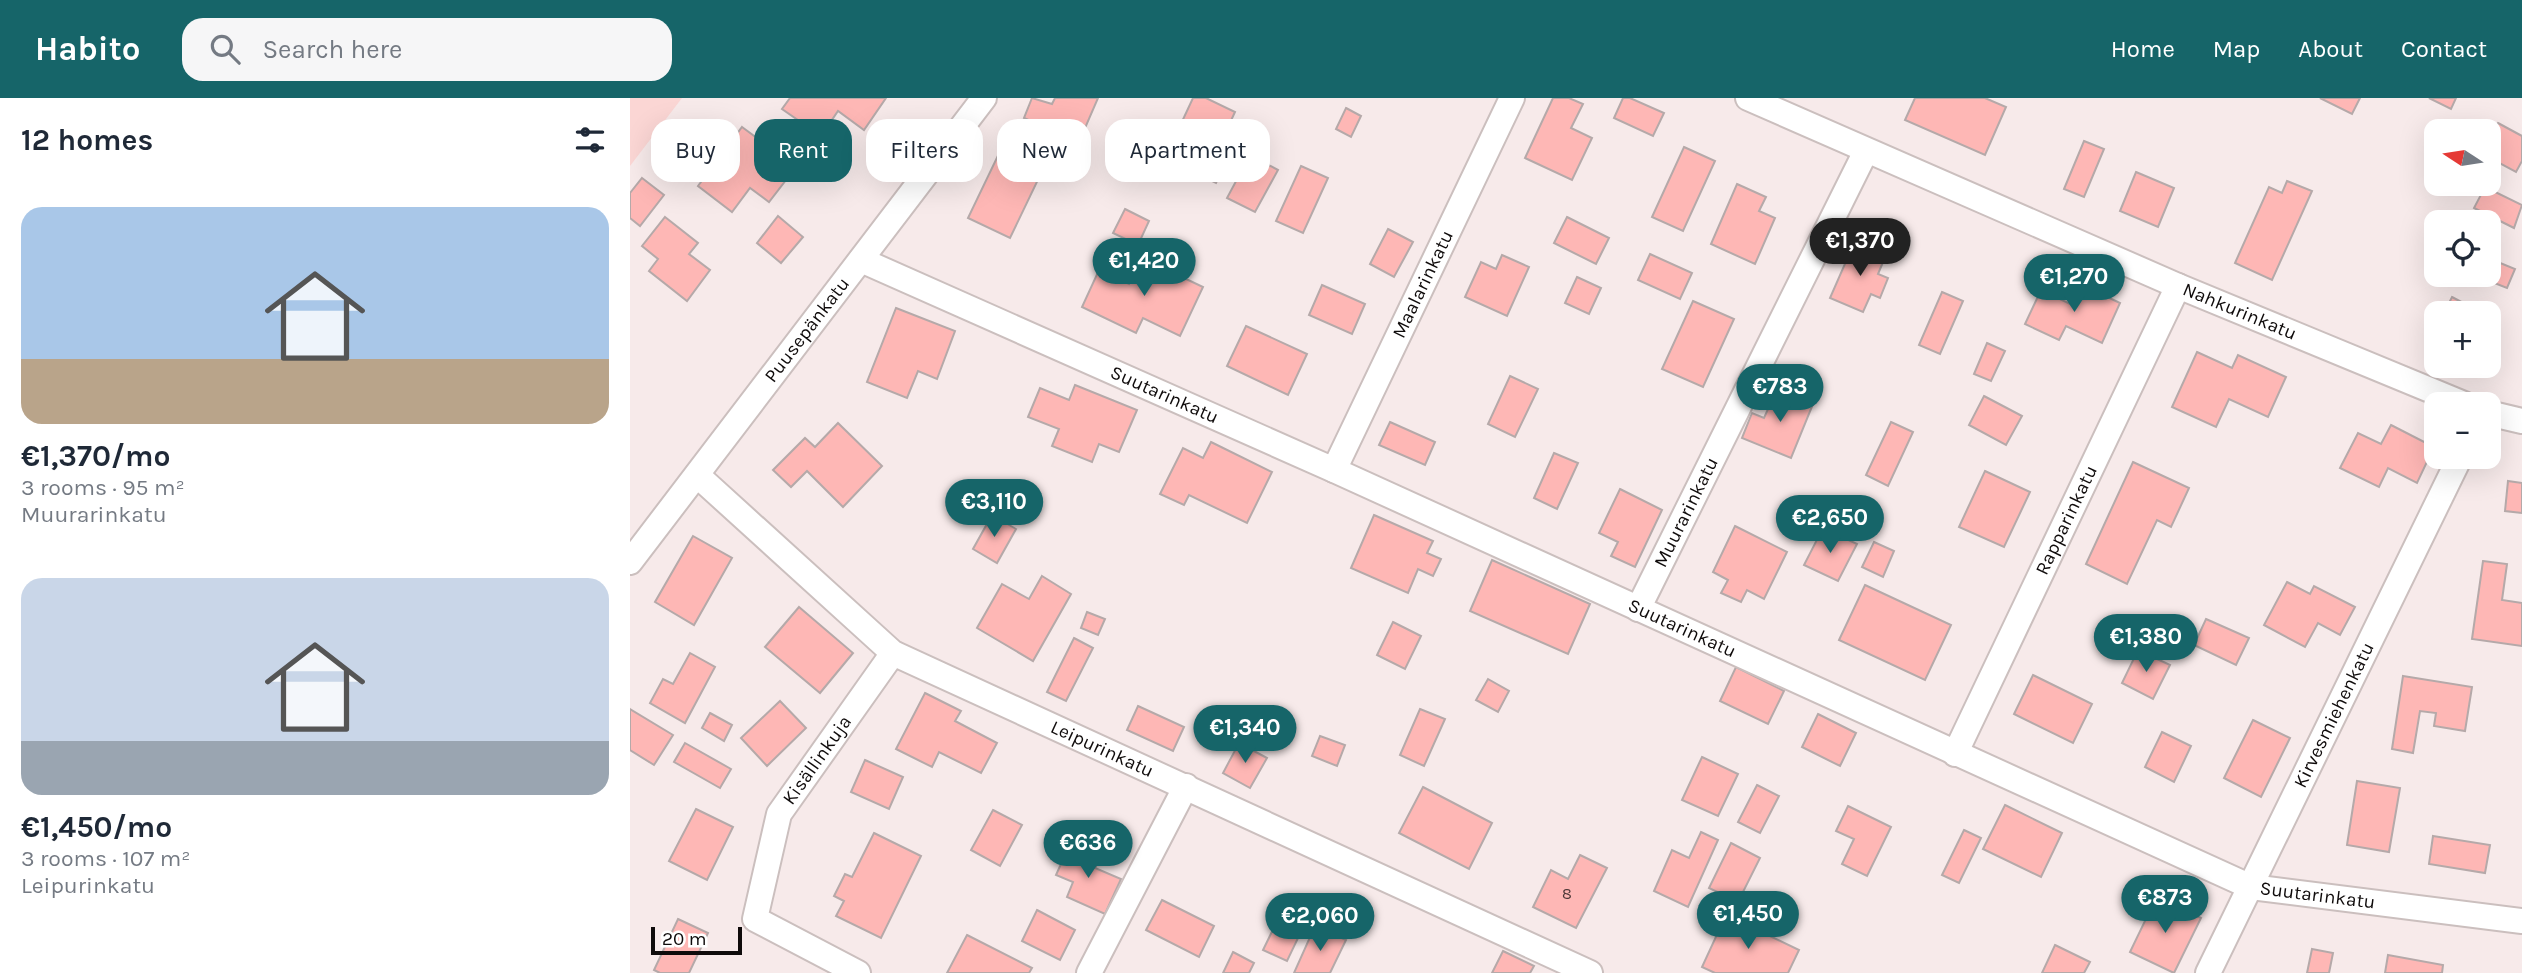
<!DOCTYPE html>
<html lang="en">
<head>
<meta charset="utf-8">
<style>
	body { margin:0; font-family:Karla,sans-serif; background:#f6f6f7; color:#1f2937; height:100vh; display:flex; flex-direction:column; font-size:26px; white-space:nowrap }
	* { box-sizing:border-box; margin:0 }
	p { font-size:23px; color:#747a83 }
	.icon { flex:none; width:38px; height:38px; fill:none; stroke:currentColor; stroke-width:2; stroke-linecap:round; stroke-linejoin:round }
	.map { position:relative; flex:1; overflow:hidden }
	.side { display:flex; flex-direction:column; background:#fff; width:630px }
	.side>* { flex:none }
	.guide { position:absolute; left:21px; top:21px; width:665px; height:63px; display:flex; gap:14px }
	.needle { width:46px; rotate:282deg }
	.fabs { position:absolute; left:1794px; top:21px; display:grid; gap:14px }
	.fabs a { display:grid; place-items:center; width:77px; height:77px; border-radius:14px; background:#fff; box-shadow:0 7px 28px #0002; font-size:35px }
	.scale { position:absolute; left:21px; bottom:18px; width:91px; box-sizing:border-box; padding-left:7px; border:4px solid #0f0b0b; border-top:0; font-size:19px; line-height:24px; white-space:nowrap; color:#0f0b0b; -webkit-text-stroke:5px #fff; paint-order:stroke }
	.price { position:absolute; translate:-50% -60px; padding:0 16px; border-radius:24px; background:#166569; color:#fff; font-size:23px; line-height:46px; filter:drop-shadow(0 2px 4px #0008) }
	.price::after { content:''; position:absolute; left:50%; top:42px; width:21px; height:16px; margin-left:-10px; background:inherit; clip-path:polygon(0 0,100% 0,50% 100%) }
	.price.selected { background:#222; color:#fff }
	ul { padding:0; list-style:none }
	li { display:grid; align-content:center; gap:14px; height:371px; padding:0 21px }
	li span { display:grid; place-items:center; height:217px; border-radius:21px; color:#555 }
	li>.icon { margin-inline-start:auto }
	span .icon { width:126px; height:126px; fill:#fffc; stroke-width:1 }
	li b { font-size:30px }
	h2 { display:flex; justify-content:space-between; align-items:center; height:84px; padding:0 21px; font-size:30px }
	.chip { padding:0 24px; border-radius:21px; background:#fff; box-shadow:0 7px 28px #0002; font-size:24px; line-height:63px }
	.chip.selected { background:#166569; color:#fff }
	header { display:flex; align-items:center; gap:42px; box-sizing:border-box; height:98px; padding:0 35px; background:#166569; color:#fff }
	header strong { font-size:33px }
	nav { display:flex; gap:38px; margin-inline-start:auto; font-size:24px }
	.search { width:490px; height:63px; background:#f6f6f7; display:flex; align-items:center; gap:18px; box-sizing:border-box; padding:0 24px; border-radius:21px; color:#747a83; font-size:26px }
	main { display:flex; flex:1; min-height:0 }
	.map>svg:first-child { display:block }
</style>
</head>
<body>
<header>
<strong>Habito</strong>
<div class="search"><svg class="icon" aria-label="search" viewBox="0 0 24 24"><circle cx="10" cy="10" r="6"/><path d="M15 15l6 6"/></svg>Search here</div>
<nav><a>Home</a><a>Map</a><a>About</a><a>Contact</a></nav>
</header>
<main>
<section class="side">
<h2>12 homes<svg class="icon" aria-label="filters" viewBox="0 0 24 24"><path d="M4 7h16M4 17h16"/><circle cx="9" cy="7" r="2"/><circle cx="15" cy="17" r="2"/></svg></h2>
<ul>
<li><span style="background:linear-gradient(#a9c7e8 70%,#b9a48a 0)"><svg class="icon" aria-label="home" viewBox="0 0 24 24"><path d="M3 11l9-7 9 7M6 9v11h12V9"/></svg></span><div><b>€1,370/mo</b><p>3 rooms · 95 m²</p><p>Muurarinkatu</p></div></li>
<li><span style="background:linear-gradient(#c9d6e8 75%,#9aa5b1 0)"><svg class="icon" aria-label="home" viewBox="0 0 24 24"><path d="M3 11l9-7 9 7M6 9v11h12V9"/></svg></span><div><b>€1,450/mo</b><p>3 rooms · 107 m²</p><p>Leipurinkatu</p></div></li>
</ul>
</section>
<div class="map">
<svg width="1892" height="875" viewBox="0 0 1892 875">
	<rect width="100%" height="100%" fill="#f7eaea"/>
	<polygon fill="#fbd6d4" points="0,0 52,0 0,68"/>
	<g fill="#feb7b5" stroke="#b5a9a9" stroke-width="2">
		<polygon points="160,0 256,0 234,32 208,13 191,38 152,11"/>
		<polygon points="402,0 422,6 425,0 468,0 449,44 394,20"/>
		<polygon points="563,0 576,0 605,14 591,44 603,50 586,85 535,60"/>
		<polygon points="923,0 939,0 953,6 941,30 962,40 942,82 895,60"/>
		<polygon points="993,0 1000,0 1034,15 1023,38 984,20"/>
		<polygon points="1285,0 1355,0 1376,9 1355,57 1275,22"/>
		<polygon points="1690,0 1730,0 1722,16"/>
		<polygon points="1799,0 1826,0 1821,11"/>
		<polygon points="716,10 731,18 721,39 706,31"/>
		<polygon points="1868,25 1892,38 1892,63 1886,74 1858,59 1858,42"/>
		<polygon points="112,29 166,69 139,104 120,90 102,114 68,88"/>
		<polygon points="1454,43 1474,51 1454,99 1434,91"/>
		<polygon points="374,45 416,65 380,140 338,120"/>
		<polygon points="1054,49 1085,63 1053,133 1022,119"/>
		<polygon points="620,57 648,72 625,114 597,100"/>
		<polygon points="671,68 698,80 673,135 646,123"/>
		<polygon points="1506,74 1544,90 1528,129 1490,113"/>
		<polygon points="12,80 34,97 10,128 0,120 0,95"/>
		<polygon points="1657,83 1682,93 1642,182 1605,165 1639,89 1652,95"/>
		<polygon points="1107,86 1136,99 1129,113 1145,120 1125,166 1081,146"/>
		<polygon points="1855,89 1892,107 1884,130 1844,110"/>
		<polygon points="495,111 519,123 508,147 483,135"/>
		<polygon points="148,118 173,139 151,165 127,145"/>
		<polygon points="35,119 68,145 59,156 80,172 57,203 19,173 28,161 12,148"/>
		<polygon points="937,119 979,140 966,166 924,145"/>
		<polygon points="758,131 783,144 764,179 740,166"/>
		<polygon points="1225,143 1256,157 1248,176 1258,180 1250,200 1241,196 1233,214 1200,200"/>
		<polygon points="1020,156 1062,175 1050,201 1008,182"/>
		<polygon points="872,157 899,169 877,218 835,199 851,164 866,171"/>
		<polygon points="512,160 573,189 550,238 513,220 506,235 452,209 469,172 499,186"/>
		<polygon points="1858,160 1885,171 1877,190 1844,177 1858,177"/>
		<polygon points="947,179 971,190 959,216 935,205"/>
		<polygon points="1450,186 1490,205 1472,245 1436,228 1429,242 1395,226 1411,192 1440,206"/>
		<polygon points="692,187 735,206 722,236 679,217"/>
		<polygon points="1312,194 1333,203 1310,256 1289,247"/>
		<polygon points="1822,199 1852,215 1814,215"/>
		<polygon points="1063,203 1104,221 1073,289 1032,271"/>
		<polygon points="266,210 325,233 307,281 288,273 277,300 237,284"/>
		<polygon points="616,228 677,256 658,297 597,268"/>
		<polygon points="1357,245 1375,253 1361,283 1344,276"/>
		<polygon points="1567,254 1602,270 1608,257 1656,279 1638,319 1599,301 1586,329 1542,309"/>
		<polygon points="880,278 908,291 885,339 858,326"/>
		<polygon points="445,287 507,312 489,354 469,346 462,364 422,348 429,331 398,319 410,290 439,302"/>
		<polygon points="1147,291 1183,306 1161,360 1112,340 1122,315 1134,320"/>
		<polygon points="1354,298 1392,318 1376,347 1339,327"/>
		<polygon points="760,324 805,344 795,367 749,347"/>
		<polygon points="1261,324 1283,334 1258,388 1236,377"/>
		<polygon points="208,325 252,368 213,409 177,373 161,389 143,372 175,340 185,349"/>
		<polygon points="1761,327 1804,349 1787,385 1758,370 1749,389 1710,370 1728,335 1751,346"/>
		<polygon points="581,344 642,374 617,425 559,397 554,407 530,396 553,350 573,360"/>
		<polygon points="924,355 948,365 927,411 904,400"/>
		<polygon points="1503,364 1559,390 1541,429 1527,422 1497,486 1456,466"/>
		<polygon points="1355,373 1400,394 1374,449 1329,429"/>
		<polygon points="1878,383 1892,385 1892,415 1875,413"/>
		<polygon points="990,391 1032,412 1005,469 981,458 988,444 969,435"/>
		<polygon points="362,417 386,431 367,465 343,451"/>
		<polygon points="744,417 803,443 797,455 811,461 803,478 788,471 778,495 721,470"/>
		<polygon points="1105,428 1157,454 1134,501 1117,492 1111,504 1091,495 1098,482 1083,474"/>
		<polygon points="1193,430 1227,446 1208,483 1174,467"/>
		<polygon points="63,438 102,460 64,527 25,504"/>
		<polygon points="1244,444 1264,453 1253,479 1232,469"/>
		<polygon points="862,462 960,506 938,556 840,513"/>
		<polygon points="1853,463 1877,466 1872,502 1892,505 1892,548 1842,541"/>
		<polygon points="412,478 441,496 403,563 347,530 372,486 399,501"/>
		<polygon points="1657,484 1680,496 1684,488 1725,509 1710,537 1688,525 1675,549 1634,527"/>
		<polygon points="1235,487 1321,527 1295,582 1209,542"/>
		<polygon points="169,509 223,555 190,595 135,549"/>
		<polygon points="457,514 475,521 468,537 451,530"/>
		<polygon points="1576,521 1619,540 1606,567 1564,547"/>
		<polygon points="763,524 791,538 775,571 747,557"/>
		<polygon points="444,540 463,550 436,603 417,594"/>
		<polygon points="1508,552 1540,567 1523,601 1492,585"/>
		<polygon points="60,555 85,569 55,625 20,605 33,581 43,586"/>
		<polygon points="1106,569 1154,593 1138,626 1090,603"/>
		<polygon points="1403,577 1462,606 1443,645 1384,616"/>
		<polygon points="1773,578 1842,589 1835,633 1804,628 1806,615 1790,613 1783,655 1762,651"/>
		<polygon points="858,581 879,593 868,614 846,602"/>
		<polygon points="295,595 331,613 325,623 367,645 351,675 309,654 302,669 266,651"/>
		<polygon points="150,603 176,630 137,668 111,640"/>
		<polygon points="508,608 554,629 543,653 497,632"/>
		<polygon points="0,611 43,637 24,667 0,652"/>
		<polygon points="790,611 815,621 794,668 770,657"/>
		<polygon points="80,615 102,627 94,643 72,630"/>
		<polygon points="1188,616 1226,635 1210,668 1172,649"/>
		<polygon points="1623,622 1660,640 1631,699 1594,680"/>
		<polygon points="1532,634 1561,648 1544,684 1515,669"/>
		<polygon points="690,638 715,647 707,668 682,658"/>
		<polygon points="55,645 101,671 90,690 44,664"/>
		<polygon points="609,645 637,660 620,690 593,675"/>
		<polygon points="1072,659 1108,676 1088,718 1052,702"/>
		<polygon points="235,662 273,679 259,711 221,694"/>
		<polygon points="1727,683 1770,690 1759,754 1717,747"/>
		<polygon points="1127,687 1149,698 1130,735 1108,724"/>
		<polygon points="793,689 862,725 839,771 769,735"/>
		<polygon points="1375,707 1432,735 1411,779 1353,751"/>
		<polygon points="1218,708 1261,729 1237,778 1212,766 1224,741 1206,733"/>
		<polygon points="66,711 103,729 77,782 39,763"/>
		<polygon points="363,712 392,727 370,768 341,752"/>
		<polygon points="1334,732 1351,740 1329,785 1312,777"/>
		<polygon points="1071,734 1088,742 1058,809 1024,793 1042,752 1059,760"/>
		<polygon points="244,735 291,758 251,840 206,818 214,803 204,798 215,776 222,779"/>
		<polygon points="1803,738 1860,747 1855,775 1799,766"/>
		<polygon points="1101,745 1130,760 1108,804 1079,790"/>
		<polygon points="440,746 470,759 465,770 491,781 475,816 437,799 443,784 426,777"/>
		<polygon points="950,757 977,770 946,830 903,809 921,772 938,781"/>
		<polygon points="1527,798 1571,820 1544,875 1500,854"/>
		<polygon points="532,802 584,828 569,859 516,832"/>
		<polygon points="657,803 680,815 657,863 633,852"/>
		<polygon points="407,812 445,832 430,862 392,843"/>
		<polygon points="1096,817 1169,852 1158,875 1085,875 1072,869"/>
		<polygon points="48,821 78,835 59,875 30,875 24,872"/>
		<polygon points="685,828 716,842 700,875 664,875"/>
		<polygon points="337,837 402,870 399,875 317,875"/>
		<polygon points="1425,847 1460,864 1454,875 1412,875"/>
		<polygon points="1682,851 1703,855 1699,875 1677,875"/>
		<polygon points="873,853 904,868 900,875 862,875"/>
		<polygon points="603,854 624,865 619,875 593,875"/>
		<polygon points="1758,857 1813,867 1812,875 1755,875"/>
	</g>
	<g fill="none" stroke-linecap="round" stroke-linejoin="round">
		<defs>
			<g id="street">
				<path id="s1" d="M1118,0L1548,188L1834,306"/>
				<path id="s2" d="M231,162L704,372L1621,789L1892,823"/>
				<polyline points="1858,315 1892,323"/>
				<path id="s3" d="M704,372L882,0"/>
				<path id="s4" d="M67,377L263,555L960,875"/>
				<path id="s5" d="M0,464L354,0"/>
				<path id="s6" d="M1008,511L1236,53"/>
				<path id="s7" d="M1325,656L1548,188"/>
				<path id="s8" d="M228,875L125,821L149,716L263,555"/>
				<polyline points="459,875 556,688"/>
				<path id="s9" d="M1578,875L1830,359"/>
			</g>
		</defs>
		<use href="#street" stroke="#cbbfbe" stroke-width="28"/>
		<use href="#street" stroke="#fff" stroke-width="24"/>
	</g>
	<g text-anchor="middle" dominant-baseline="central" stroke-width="5" stroke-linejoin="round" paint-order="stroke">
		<g font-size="16" fill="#4b3636">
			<text x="937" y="795">8</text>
		</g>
		<g font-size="19" fill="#0f0b0b" stroke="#fff">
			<text stroke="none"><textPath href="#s3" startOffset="206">Maalarinkatu</textPath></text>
			<text stroke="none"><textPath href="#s1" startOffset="536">Nahkurinkatu</textPath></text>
			<text stroke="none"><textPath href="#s5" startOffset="292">Puusepänkatu</textPath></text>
			<text stroke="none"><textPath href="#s2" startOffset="332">Suutarinkatu</textPath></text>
			<text stroke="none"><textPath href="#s6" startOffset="108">Muurarinkatu</textPath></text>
			<text stroke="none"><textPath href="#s7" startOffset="259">Rapparinkatu</textPath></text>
			<text stroke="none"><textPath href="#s2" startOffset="900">Suutarinkatu</textPath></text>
			<text stroke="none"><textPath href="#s9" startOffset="287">Kirvesmiehenkatu</textPath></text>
			<text stroke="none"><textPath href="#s4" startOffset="495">Leipurinkatu</textPath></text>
			<text stroke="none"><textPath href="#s8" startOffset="290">Kisällinkuja</textPath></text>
			<text stroke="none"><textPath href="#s2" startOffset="1592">Suutarinkatu</textPath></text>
		</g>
	</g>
</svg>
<div class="fabs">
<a><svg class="needle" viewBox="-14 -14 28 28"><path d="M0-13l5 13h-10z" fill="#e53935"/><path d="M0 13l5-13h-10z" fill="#747a83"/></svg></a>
<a><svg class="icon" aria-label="locate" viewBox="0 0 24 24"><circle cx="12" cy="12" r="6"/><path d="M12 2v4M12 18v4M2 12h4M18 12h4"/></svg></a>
<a>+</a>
<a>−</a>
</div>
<div class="scale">20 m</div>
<b class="price selected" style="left:1230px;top:180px">€1,370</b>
<b class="price" style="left:514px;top:200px">€1,420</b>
<b class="price" style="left:1444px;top:216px">€1,270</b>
<b class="price" style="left:1150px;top:326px">€783</b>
<b class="price" style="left:364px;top:441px">€3,110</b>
<b class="price" style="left:1200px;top:457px">€2,650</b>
<b class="price" style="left:1516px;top:576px">€1,380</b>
<b class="price" style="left:615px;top:667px">€1,340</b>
<b class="price" style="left:458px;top:782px">€636</b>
<b class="price" style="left:1535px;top:837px">€873</b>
<b class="price" style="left:1118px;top:853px">€1,450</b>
<b class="price" style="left:690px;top:855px">€2,060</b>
<div class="guide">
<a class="chip">Buy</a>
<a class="chip selected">Rent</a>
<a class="chip">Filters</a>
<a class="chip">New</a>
<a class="chip">Apartment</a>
</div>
</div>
</main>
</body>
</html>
